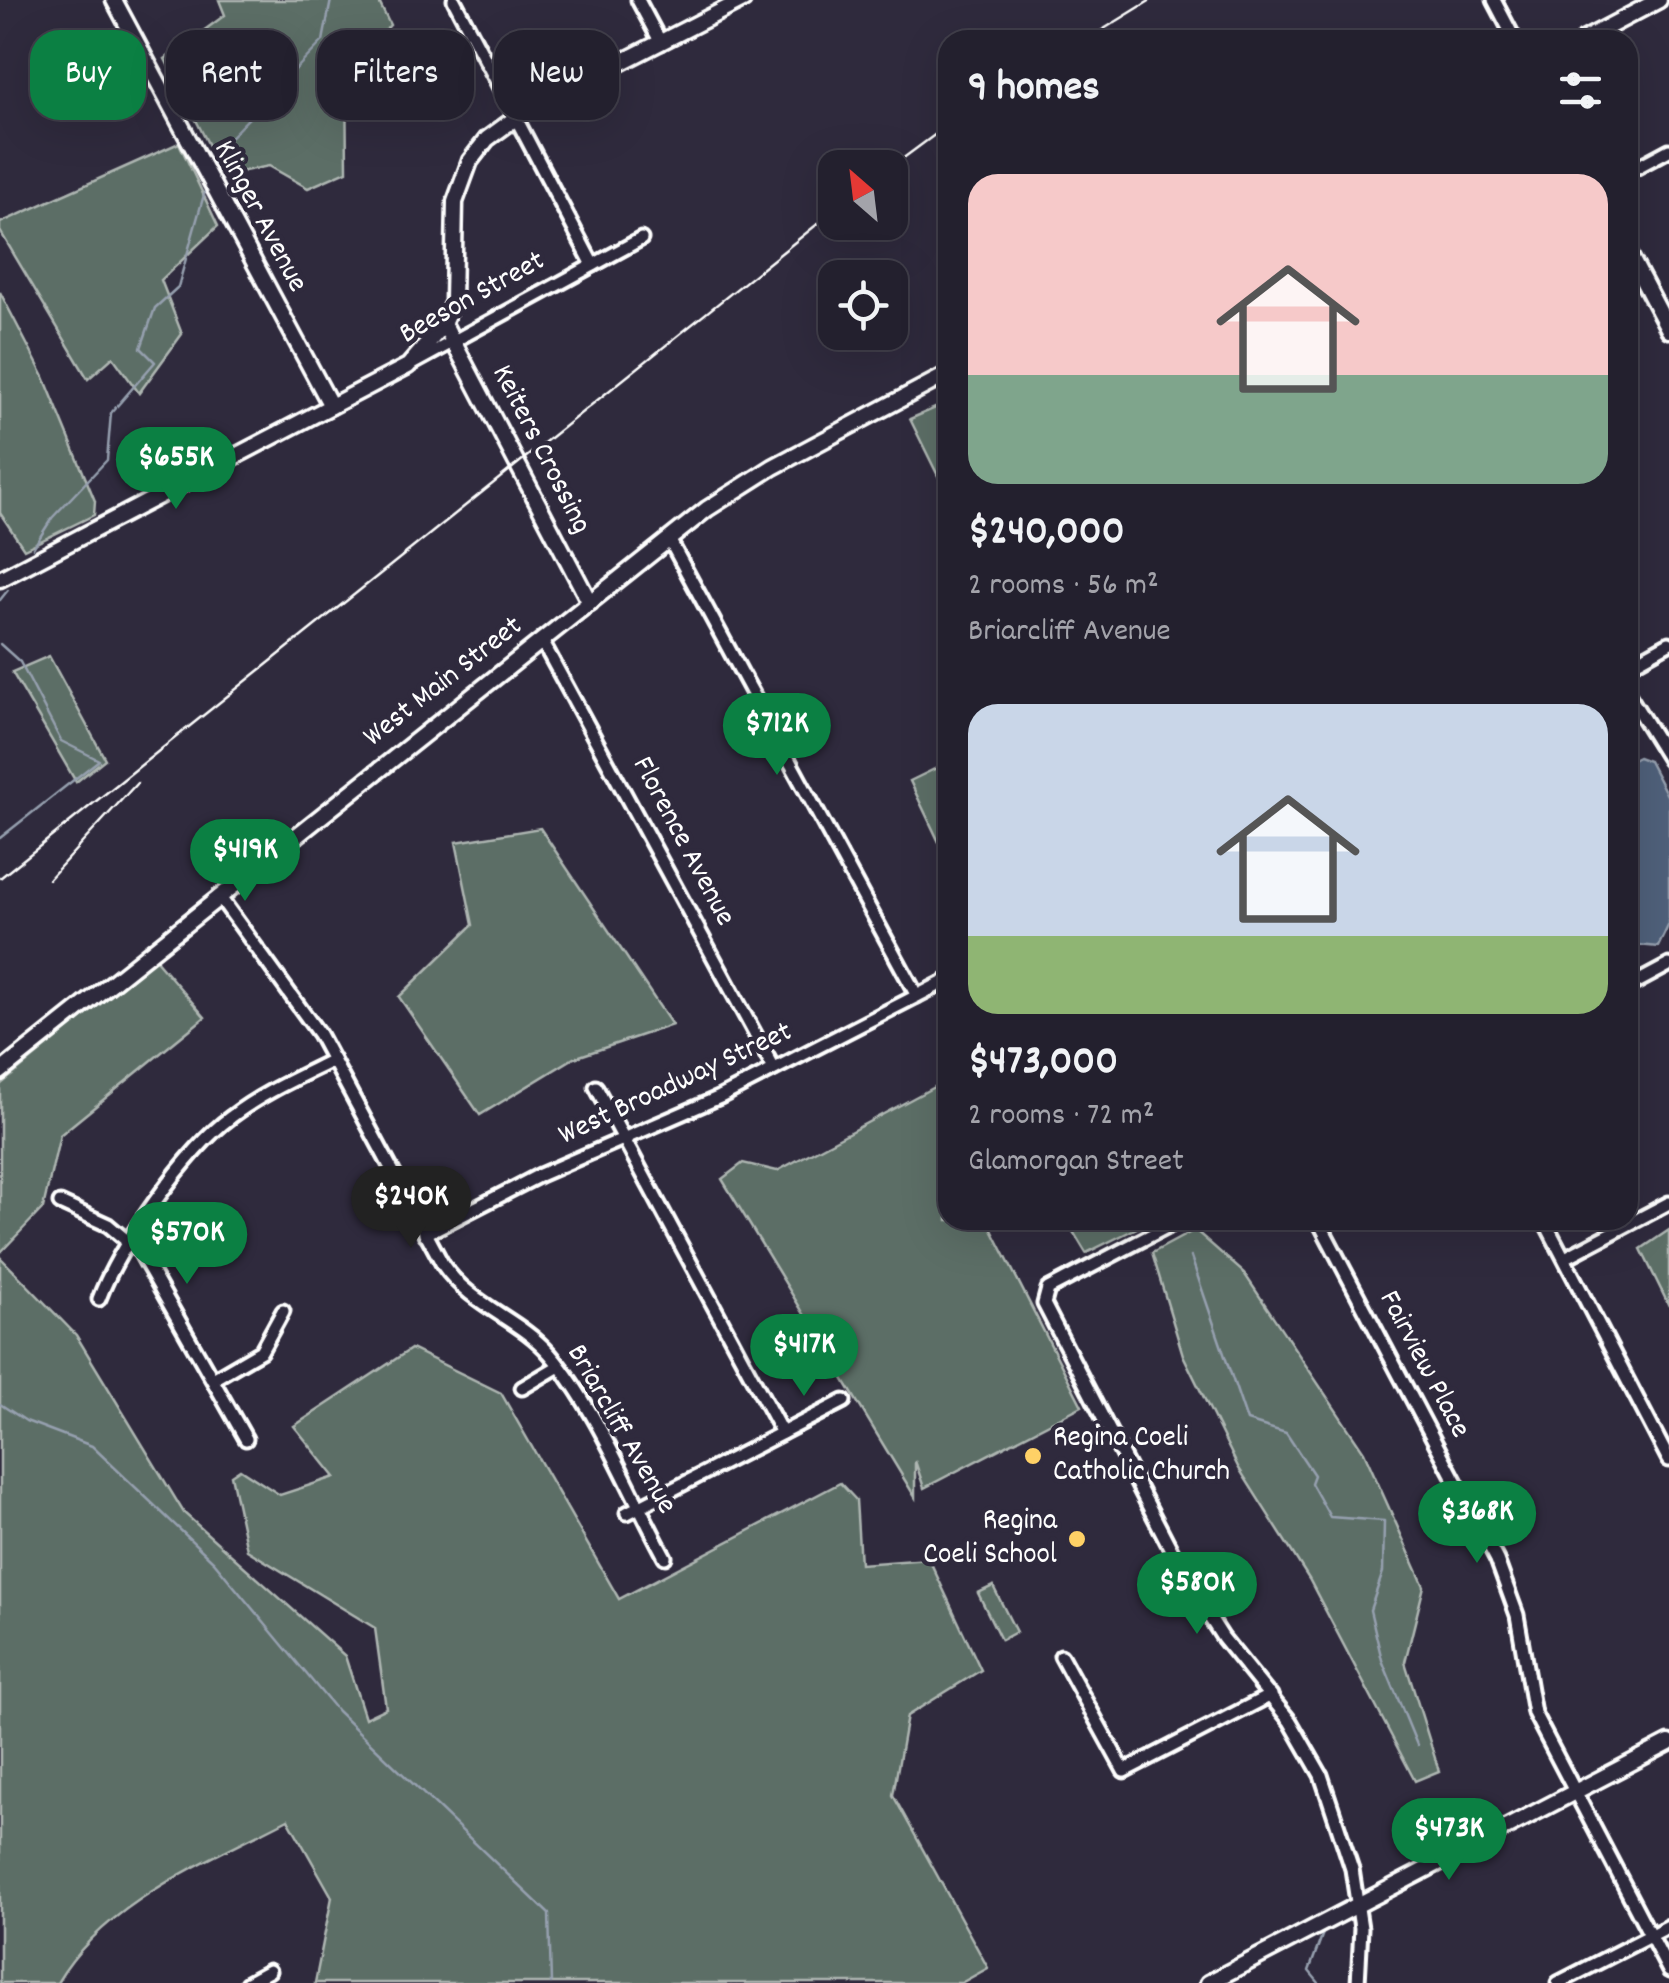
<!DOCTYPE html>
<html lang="en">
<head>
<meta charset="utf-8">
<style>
	body { margin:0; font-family:Dekko,sans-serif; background:#2b2836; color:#f1f3f6; height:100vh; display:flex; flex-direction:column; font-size:38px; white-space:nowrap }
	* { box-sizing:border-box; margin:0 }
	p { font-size:32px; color:#a3a3aa }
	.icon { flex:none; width:55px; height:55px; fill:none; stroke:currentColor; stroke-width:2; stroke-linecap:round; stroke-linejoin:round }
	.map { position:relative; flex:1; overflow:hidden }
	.side { position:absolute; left:938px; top:30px; width:700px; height:1200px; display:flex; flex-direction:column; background:#23202e; border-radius:30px; box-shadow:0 10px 40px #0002,0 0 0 2px #403e4a }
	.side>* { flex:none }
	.top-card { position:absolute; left:30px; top:30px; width:758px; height:90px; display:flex; gap:20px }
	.needle { width:65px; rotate:332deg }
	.buttons { position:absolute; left:818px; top:150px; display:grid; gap:20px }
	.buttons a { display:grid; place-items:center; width:90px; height:90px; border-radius:20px; background:#23202e; box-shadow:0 10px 40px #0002,0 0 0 2px #403e4a; font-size:50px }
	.price { position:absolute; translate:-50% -85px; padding:0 22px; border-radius:35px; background:#0b8043; color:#fff; font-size:32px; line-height:65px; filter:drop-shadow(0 2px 5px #0008) }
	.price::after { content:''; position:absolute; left:50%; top:60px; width:30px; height:22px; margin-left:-15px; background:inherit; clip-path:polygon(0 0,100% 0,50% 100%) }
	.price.on { background:#222; color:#fff }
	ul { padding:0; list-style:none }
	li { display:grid; align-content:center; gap:20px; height:530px; padding:0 30px }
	li span { display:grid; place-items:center; height:310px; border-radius:30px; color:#555 }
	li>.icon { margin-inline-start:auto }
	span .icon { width:180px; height:180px; fill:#fffc; stroke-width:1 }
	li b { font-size:42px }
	h2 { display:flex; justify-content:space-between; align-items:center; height:120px; padding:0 30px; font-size:42px }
	.chip { padding:0 35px; border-radius:30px; background:#23202e; box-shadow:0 10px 40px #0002,0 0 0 2px #403e4a; font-size:35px; line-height:90px }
	.chip.on { background:#0b8043; color:#fff }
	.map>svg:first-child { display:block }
</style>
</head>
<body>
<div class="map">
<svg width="1669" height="1983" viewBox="0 0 1669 1983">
	<rect width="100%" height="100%" fill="#2f2a3d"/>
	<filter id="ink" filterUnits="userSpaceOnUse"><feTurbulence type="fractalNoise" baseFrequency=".01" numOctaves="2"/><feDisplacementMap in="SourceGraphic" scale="20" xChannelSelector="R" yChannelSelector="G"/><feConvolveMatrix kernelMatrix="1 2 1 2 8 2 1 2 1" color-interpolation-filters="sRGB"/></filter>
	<g filter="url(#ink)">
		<g fill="#5c6e66" stroke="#aeb6b2" stroke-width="2.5">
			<polygon points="219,0 378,0 390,25 346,72 347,171 308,188 269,166 224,175 165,59 225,15"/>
			<polygon points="179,143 218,226 161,280 182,334 139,393 113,357 88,379 0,231 0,223"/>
			<polygon points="0,292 44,377 95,501 94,515 24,549 0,513"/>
			<polygon points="947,403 947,494 910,419"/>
			<polygon points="49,656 105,759 76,782 12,672"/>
			<polygon points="947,763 947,859 910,781"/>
			<polygon points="540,828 672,1025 574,1058 480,1115 399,997 473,925 456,842"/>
			<polygon points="155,959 205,1017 60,1135 43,1208 0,1253 0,1085"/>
			<polygon points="947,1080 948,1220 987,1220 1082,1406 924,1488 915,1461 915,1497 722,1179 743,1163 777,1171"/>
			<polygon points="1066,1220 1153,1220 1086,1253"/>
			<polygon points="1195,1230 1244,1273 1364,1452 1424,1586 1405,1662 1439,1771 1415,1781 1309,1579 1238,1467 1183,1355 1152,1253"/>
			<polygon points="1669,1230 1669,1306 1641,1249"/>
			<path d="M0,1257L76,1335L184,1513L345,1656L365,1718L386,1708L375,1628L247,1550L231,1475L240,1469L280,1495L335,1477L294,1426L411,1349L501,1393L619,1599L840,1483L856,1500L860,1564L929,1559L981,1670L907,1716L893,1795L988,1968L961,1983H315L332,1897L288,1819C208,1861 104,1902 57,1983H0Z"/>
			<polygon points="993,1586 1016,1632 1001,1640 978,1593"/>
		</g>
		<polygon fill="#50617a" stroke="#96a0af" stroke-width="2.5" points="1638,757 1649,761 1669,799 1669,924 1658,947 1628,944 1628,762"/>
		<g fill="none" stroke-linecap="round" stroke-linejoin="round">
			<g stroke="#96a0af" stroke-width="2.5">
				<polyline points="212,167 216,152 323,41 331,0"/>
				<polyline points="33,548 52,518 107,460 111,413 155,362 141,348 155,308 178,287 205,191"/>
				<polyline points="0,600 8,590"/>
				<polyline points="0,644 20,662 61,741 99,760 0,838"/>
				<polyline points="1191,1257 1247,1421 1286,1433 1314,1475 1311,1483 1330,1517 1384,1521 1383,1572 1370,1610 1382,1660 1417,1745"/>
				<polyline points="0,1404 26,1421 92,1446 214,1562 337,1711 549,1914 551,1983"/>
				<polyline points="1319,1983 1309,1971 1323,1933"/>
			</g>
			<defs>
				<g id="minor">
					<polyline points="454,0 593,265"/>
					<polyline points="638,0 661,43"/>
					<polyline points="1494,0 1515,40"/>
					<polyline points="1628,172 1669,150"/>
					<polyline points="412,364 641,239"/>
					<polyline points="669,539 917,996"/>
					<polyline points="542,641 774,1069"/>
					<polyline points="1628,666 1669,643"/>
					<polyline points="1628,694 1669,760"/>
					<path d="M219,896L319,1034L443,1265C471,1306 519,1318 550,1354C597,1409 630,1493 665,1557"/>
					<polyline points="1628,987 1669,965"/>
					<polyline points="596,1087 782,1433"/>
					<polyline points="60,1203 108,1225 140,1252 246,1439"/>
					<polyline points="1180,1220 1048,1289 1044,1304 1191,1588 1223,1638 1290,1721 1321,1775 1352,1869 1361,1928 1358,1983"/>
					<polyline points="1318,1220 1497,1560 1517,1615 1534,1713 1669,1971"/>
					<polyline points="1544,1220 1669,1460"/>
					<polyline points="425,1234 540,1175 720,1097 948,980"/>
					<polyline points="1565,1258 1669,1203"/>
					<path d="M99,1299C119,1246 186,1150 231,1117C262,1093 299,1077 333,1060"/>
					<polyline points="213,1379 261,1351 283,1311"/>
					<polyline points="522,1388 559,1366"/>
					<polyline points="627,1513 844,1401"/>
					<polyline points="1061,1656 1124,1771 1271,1695"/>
					<polyline points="247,1983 269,1971"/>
					<polyline points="1558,1983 1669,1926"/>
				</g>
				<g id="tertiary">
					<polyline points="114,0 331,406"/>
					<polyline points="1583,40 1659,0"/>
					<polyline points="1628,252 1669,330"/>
					<polyline points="443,322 590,603"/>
					<polyline points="0,579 408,366 440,329 453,302 455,202 470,161 487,139 524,112 743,0"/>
					<polyline points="0,1072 707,509 773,467 948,374"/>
					<polyline points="1208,1983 1669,1743"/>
				</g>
			</defs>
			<use href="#minor" stroke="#fff" stroke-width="19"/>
			<use href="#tertiary" stroke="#fff" stroke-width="21"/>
			<use href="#minor" stroke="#2f2a3d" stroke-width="11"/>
			<use href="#tertiary" stroke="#2f2a3d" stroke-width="14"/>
			<g stroke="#fff" stroke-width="2.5">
				<polyline points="1086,40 1151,0"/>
				<polyline points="890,168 948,125"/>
				<polyline points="0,878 835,210"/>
				<polyline points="49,879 137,783"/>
			</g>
		</g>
	</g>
	<g fill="#ffd166" stroke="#2f2a3d" stroke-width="4">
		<circle cx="1033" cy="1456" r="10"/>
		<circle cx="1077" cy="1539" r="10"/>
	</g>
	<g text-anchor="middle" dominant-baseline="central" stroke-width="9" stroke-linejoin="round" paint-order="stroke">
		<g font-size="30" fill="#fff" stroke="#2f2a3d">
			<text transform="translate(259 217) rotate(62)">Klinger Avenue</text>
			<text transform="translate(473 299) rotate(-29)">Beeson Street</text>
			<text transform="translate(540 450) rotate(63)">Keiters Crossing</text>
			<text transform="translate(444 683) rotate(-38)">West Main Street</text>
			<text transform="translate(682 842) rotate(62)">Florence Avenue</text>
			<text transform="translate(676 1085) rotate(-25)">West Broadway Street</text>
			<text transform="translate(1423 1365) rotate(62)">Fairview Place</text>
			<text transform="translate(620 1430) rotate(60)">Briarcliff Avenue</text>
		</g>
		<g font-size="30" fill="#fff" stroke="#2f2a3d" text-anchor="start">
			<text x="1053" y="1439">Regina Coeli<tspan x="1053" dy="34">Catholic Church</tspan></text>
			<text x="1057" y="1522" text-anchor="end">Regina<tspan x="1057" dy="34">Coeli School</tspan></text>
		</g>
	</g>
</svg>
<div class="buttons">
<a><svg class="needle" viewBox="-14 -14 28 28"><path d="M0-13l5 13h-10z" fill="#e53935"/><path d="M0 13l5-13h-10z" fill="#a3a3aa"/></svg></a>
<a><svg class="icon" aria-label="locate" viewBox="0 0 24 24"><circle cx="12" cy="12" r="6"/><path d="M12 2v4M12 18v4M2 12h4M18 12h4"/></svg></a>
</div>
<b class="price" style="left:176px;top:512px">$655K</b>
<b class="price" style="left:777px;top:778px">$712K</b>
<b class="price" style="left:245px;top:904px">$419K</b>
<b class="price on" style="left:411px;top:1251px">$240K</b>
<b class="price" style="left:187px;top:1287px">$570K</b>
<b class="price" style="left:804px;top:1399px">$417K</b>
<b class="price" style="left:1477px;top:1566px">$368K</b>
<b class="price" style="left:1197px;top:1637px">$580K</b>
<b class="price" style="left:1449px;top:1883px">$473K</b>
<div class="top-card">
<a class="chip on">Buy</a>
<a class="chip">Rent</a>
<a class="chip">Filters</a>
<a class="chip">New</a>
</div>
<section class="side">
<h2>9 homes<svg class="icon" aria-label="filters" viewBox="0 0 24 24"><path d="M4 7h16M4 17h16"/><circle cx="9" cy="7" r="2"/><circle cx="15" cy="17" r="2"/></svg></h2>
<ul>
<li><span style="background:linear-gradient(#f6c9c9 65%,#7fa58c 0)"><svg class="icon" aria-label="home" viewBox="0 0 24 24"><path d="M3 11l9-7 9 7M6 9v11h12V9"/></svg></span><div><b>$240,000</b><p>2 rooms · 56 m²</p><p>Briarcliff Avenue</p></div></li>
<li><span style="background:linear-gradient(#c9d6e8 75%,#8fb573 0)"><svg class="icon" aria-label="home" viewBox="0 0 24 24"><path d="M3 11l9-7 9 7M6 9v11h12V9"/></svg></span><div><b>$473,000</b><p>2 rooms · 72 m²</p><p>Glamorgan Street</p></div></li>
</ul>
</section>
</div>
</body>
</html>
